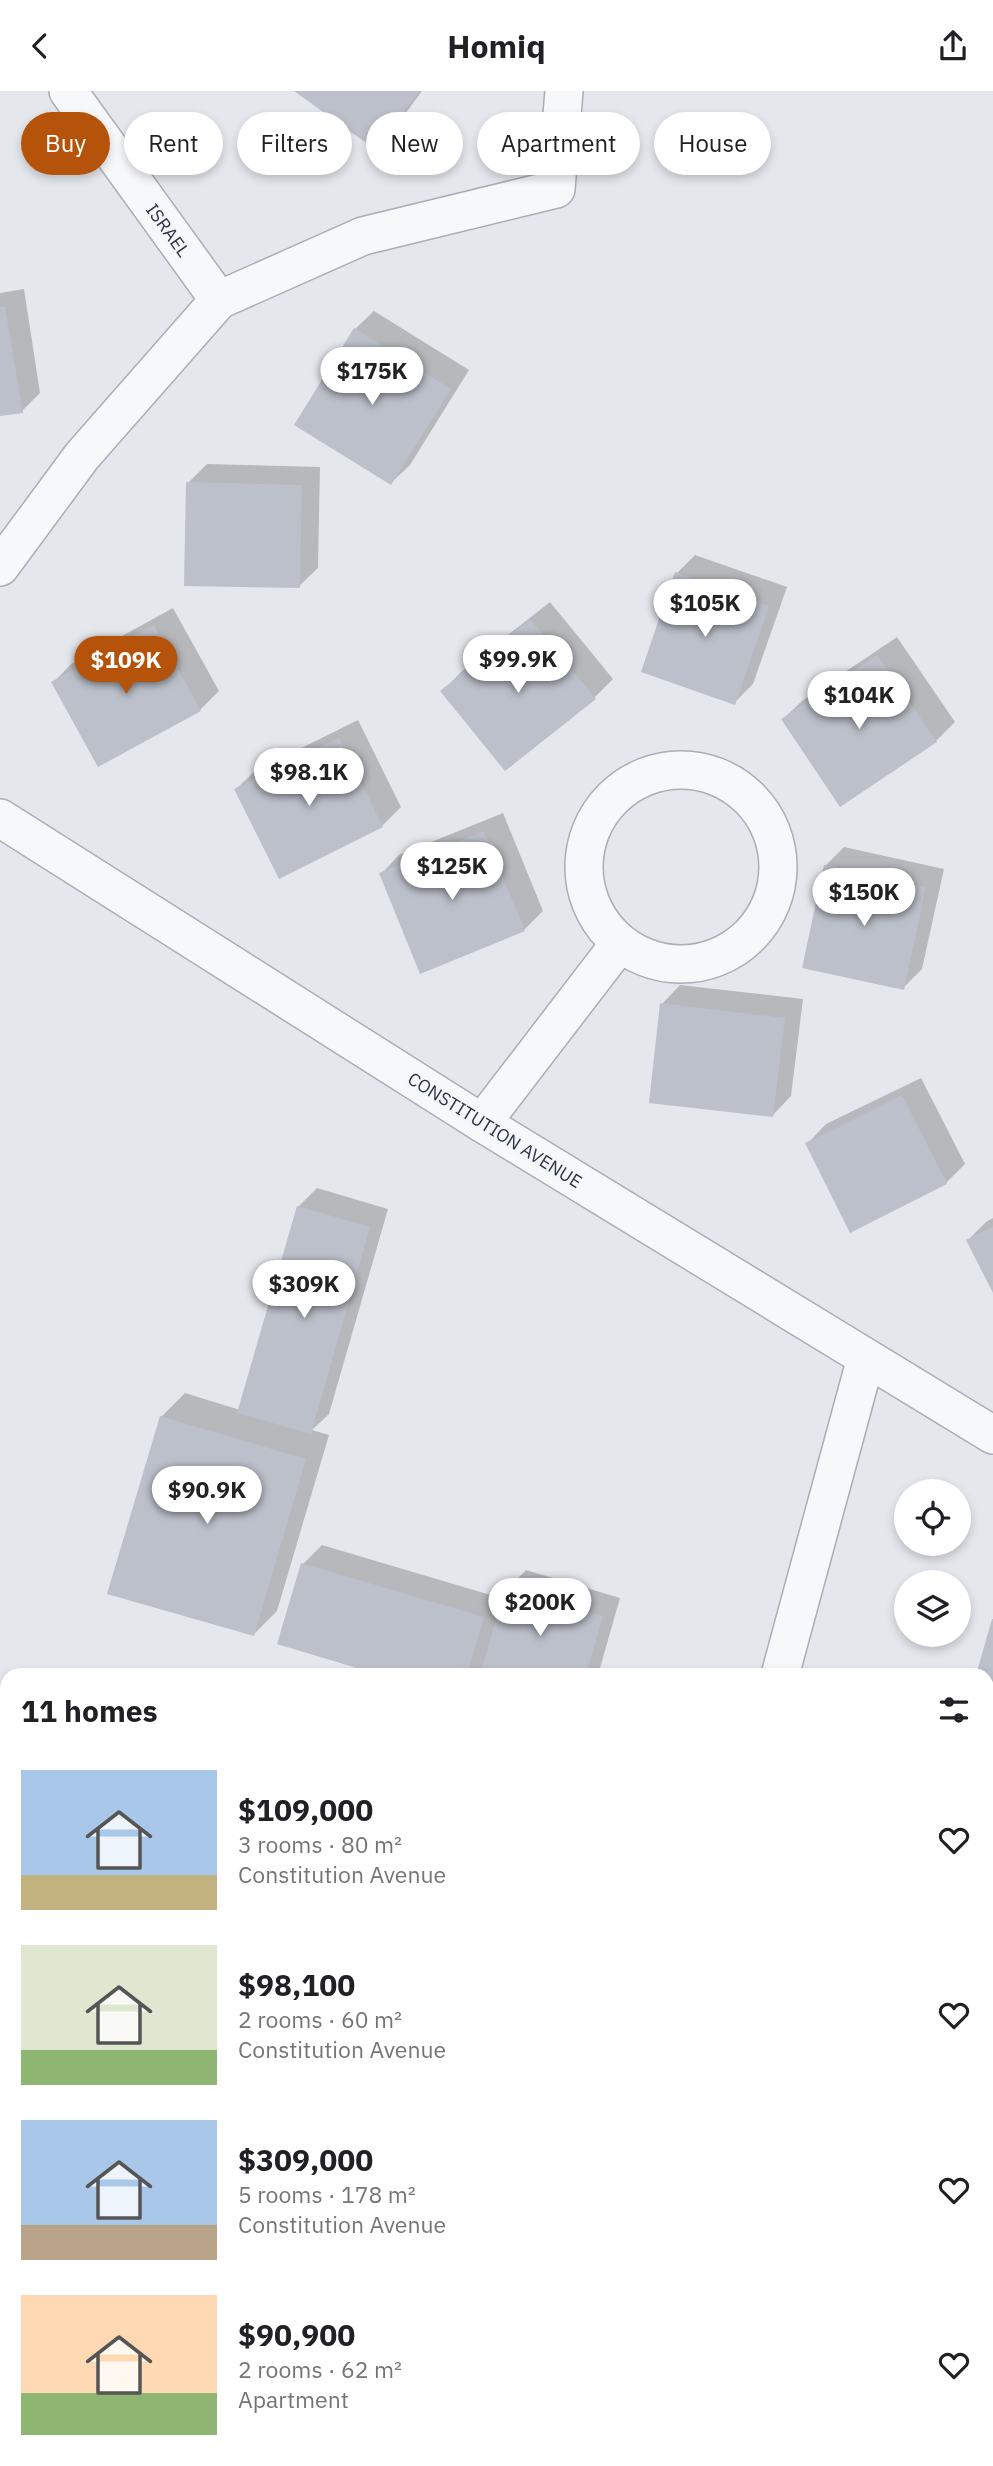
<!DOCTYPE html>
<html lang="en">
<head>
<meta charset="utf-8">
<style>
	body { margin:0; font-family:"IBM Plex Sans",sans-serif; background:#f2f2f2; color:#202124; height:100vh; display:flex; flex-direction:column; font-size:26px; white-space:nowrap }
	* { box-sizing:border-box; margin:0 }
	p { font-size:23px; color:#757577 }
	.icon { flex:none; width:38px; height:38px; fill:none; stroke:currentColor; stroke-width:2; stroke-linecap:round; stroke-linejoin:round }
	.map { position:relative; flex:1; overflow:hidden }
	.panel { position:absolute; left:0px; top:1577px; width:994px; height:800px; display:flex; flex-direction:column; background:#fff; border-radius:21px 21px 0 0; box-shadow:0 4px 10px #0003 }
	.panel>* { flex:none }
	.banner { position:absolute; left:21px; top:21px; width:952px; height:63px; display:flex; gap:14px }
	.fabs { position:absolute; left:894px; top:1388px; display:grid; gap:14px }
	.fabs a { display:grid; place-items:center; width:77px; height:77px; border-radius:50%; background:#fff; box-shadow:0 4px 10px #0003; font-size:35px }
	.price { position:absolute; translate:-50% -60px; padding:0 16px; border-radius:24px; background:#fff; color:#222; font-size:23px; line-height:46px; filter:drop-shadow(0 2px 4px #0008) }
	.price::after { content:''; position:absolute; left:50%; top:42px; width:21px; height:16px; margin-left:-10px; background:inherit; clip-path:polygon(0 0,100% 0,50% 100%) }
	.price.selected { background:#b45309; color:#fff }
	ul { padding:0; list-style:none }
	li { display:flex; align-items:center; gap:21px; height:175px; padding:0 21px }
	li span { display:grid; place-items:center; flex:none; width:196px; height:140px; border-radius:0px; color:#555 }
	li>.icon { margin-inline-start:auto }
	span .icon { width:84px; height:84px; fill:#fffc; stroke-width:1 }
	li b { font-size:30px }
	h2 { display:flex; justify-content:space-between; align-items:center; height:84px; padding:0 21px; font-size:30px }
	.tag { padding:0 24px; border-radius:32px; background:#fff; box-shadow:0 4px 10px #0003; font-size:24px; line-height:63px }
	.tag.selected { background:#b45309; color:#fff }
	header { display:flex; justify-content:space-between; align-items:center; height:91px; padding:0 21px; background:#fff; font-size:32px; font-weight:700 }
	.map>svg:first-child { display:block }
</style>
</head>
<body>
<header><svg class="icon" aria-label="back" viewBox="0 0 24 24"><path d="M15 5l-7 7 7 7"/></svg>Homiq<svg class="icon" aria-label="share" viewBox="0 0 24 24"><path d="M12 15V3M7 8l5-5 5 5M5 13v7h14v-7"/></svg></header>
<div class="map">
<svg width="993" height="2375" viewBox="0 0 993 2375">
	<rect width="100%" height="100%" fill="#e4e7ec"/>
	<g fill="#0003">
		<polygon points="297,0 422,0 394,38 375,57"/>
		<polygon points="24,198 40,302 22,320 0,324 0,202"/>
		<polygon points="374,220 469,279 410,374 391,392 355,238"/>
		<polygon points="207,373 320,376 318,477 299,495 188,392"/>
		<polygon points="695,464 787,496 753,593 734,612 677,482"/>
		<polygon points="550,511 613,588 594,607 443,600 461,581"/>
		<polygon points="173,517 219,600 200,619 98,674 53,592 71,573"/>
		<polygon points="897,546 955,631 936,650 783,628 802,610"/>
		<polygon points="358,629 401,716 382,735 236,698 255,680"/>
		<polygon points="503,722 543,820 524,839 381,783 399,764"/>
		<polygon points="844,756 944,778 922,878 903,897 825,775"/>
		<polygon points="680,894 803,908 791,1005 773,1024 662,913"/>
		<polygon points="921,987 965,1073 946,1092 808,1052 826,1033"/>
		<polygon points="317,1097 388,1118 329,1323 312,1339 329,1344 277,1520 254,1543 161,1326 185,1302 240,1319 298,1116"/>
		<polygon points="993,1127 993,1198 968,1149 986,1131"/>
		<polygon points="322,1454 504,1508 507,1498 526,1479 620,1507 598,1584 387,1584 303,1473"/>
		<polygon points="993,1531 993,1921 987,1919 987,1584"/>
	</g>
	<g fill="#bbc0ca">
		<polygon points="294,0 419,0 376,59"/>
		<polygon points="0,216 5,216 23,322 0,325"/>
		<polygon points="354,237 451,298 391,394 294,334"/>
		<polygon points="186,391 302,394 300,497 184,495"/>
		<polygon points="675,481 769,515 735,614 641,581"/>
		<polygon points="530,528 596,608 505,680 440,600"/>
		<polygon points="154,534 201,620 98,676 51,591"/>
		<polygon points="877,564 937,651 840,716 781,628"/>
		<polygon points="339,647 383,736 279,788 234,698"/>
		<polygon points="484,740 525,840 420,883 379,782"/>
		<polygon points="824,774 926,796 904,899 802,877"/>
		<polygon points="660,912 785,927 773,1026 649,1012"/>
		<polygon points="902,1004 947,1093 850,1142 805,1052"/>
		<polygon points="297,1115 370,1136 311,1343 237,1322"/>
		<polygon points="993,1135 993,1202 966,1149"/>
		<polygon points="160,1325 306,1368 254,1545 107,1503"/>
		<polygon points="301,1472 484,1526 467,1584 380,1584 277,1553"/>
		<polygon points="505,1497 603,1525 586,1584 480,1584"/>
		<polygon points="992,1528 993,1528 993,1729 987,1728 987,1584 976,1584"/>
		<polygon points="987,1753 993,1754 993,1923 987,1921"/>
		<polygon points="7,1907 7,2182 0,2180 0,1929"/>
	</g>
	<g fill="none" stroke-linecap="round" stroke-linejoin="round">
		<defs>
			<g id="minor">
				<polyline points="68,0 219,209"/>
				<polyline points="0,476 82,365 219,209 363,145 556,98 564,0"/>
				<circle cx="681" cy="776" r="97"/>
				<polyline points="0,727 482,1032 993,1344"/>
				<polyline points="482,1032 620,852"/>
				<polyline points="780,1584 866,1267"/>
				<polyline points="563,2375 564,2370"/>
			</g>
		</defs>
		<use href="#minor" stroke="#a9aeb7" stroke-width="40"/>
		<use href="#minor" stroke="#f7f8fa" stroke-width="37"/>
	</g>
	<g text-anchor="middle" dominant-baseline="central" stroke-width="5" stroke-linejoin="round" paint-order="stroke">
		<g font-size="18" fill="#2b3445" stroke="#f4f6f9">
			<text transform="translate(168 139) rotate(54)">ISRAEL</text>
			<text transform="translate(495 1039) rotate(32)">CONSTITUTION AVENUE</text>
		</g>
	</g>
</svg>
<div class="fabs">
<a><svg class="icon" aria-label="locate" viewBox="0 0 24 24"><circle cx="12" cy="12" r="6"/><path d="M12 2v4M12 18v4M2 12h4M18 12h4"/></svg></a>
<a><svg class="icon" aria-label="layers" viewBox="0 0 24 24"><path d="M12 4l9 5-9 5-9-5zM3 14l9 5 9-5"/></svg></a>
</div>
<b class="price" style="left:372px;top:316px">$175K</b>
<b class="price" style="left:705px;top:548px">$105K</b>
<b class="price" style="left:518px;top:604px">$99.9K</b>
<b class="price selected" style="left:126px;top:605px">$109K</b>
<b class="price" style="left:859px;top:640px">$104K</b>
<b class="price" style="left:309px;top:717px">$98.1K</b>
<b class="price" style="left:452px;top:811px">$125K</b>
<b class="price" style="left:864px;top:837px">$150K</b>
<b class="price" style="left:304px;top:1229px">$309K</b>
<b class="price" style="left:207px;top:1435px">$90.9K</b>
<b class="price" style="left:540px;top:1547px">$200K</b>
<div class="banner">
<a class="tag selected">Buy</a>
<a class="tag">Rent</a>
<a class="tag">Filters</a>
<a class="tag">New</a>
<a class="tag">Apartment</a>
<a class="tag">House</a>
</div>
<section class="panel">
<h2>11 homes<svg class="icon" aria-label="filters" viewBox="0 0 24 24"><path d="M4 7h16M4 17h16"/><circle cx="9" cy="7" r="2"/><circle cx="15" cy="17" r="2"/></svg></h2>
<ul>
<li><span style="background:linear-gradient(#a9c7e8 75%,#c2b280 0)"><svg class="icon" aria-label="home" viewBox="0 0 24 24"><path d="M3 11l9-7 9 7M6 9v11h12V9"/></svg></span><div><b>$109,000</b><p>3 rooms · 80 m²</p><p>Constitution Avenue</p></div><svg class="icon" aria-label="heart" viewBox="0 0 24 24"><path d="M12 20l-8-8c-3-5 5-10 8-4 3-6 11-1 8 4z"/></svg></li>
<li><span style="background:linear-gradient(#dfe7d0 75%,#8fb573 0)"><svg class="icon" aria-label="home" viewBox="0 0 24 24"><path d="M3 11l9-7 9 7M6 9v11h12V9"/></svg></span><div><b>$98,100</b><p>2 rooms · 60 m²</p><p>Constitution Avenue</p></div><svg class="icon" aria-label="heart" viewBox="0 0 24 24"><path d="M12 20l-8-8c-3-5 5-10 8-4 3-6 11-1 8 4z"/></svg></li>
<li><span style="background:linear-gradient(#a9c7e8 75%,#b9a48a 0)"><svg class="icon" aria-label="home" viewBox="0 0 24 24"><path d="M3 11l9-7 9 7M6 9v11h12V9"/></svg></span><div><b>$309,000</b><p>5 rooms · 178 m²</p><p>Constitution Avenue</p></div><svg class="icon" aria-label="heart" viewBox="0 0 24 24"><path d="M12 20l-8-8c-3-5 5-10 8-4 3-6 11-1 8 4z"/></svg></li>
<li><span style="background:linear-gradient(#ffd9b3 70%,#8fb573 0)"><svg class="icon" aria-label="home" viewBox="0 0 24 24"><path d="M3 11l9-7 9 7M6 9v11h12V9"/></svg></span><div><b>$90,900</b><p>2 rooms · 62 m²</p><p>Apartment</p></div><svg class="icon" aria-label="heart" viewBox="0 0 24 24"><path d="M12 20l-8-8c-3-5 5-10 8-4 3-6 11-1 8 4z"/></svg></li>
</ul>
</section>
</div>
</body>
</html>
